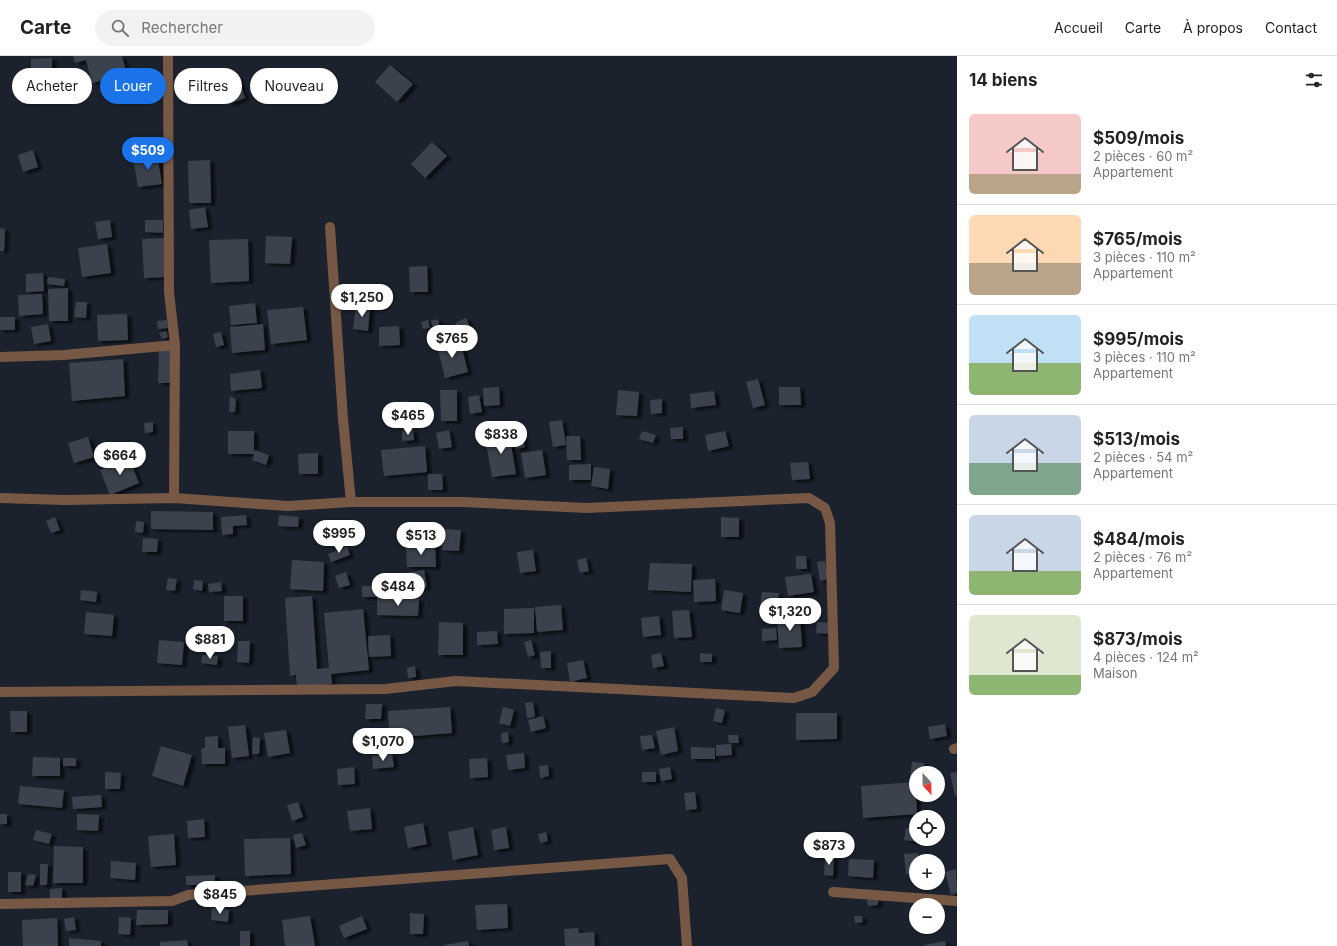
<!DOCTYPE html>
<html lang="fr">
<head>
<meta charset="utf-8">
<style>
	body { margin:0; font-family:Inter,sans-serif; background:#f2f2f2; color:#222; height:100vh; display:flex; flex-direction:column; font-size:15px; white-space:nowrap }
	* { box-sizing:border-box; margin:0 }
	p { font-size:13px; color:#767676 }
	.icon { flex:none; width:22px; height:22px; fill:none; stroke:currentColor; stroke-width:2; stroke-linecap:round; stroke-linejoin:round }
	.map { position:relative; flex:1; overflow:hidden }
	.details { display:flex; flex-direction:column; background:#fff; width:380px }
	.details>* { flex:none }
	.hud { position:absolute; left:12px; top:12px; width:380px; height:36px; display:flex; gap:8px }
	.needle { width:26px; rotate:158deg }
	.tools { position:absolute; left:909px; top:710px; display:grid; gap:8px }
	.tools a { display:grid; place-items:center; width:36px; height:36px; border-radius:50%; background:#fff; box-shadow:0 1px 3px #0004; font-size:20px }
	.price { position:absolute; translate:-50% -34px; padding:0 9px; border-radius:14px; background:#fff; color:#222; font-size:13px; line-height:26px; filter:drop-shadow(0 1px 2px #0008) }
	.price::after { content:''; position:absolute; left:50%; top:24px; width:12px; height:9px; margin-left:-6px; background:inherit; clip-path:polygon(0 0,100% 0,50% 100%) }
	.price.active { background:#1a73e8; color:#fff }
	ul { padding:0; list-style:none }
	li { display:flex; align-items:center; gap:12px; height:100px; padding:0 12px }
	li+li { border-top:1px solid #e0e0e0 }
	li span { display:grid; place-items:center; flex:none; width:112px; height:80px; border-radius:6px; color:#555 }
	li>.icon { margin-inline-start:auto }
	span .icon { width:48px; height:48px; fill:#fffc; stroke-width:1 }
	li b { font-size:17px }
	h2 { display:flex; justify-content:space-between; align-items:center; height:48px; padding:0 12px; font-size:17px }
	.tag { padding:0 14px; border-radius:18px; background:#fff; box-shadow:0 1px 3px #0004; font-size:14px; line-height:36px }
	.tag.active { background:#1a73e8; color:#fff }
	header { display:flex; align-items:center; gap:24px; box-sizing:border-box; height:56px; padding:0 20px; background:#fff; border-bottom:1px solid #e0e0e0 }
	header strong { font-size:19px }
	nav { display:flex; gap:22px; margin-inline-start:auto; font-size:14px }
	.search { width:280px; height:36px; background:#f2f2f2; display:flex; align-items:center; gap:10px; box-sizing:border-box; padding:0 14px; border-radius:22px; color:#767676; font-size:15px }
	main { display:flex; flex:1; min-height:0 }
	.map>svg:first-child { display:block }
</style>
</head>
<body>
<header>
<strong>Carte</strong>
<div class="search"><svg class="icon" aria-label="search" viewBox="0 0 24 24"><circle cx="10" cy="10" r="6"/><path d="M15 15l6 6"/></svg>Rechercher</div>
<nav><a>Accueil</a><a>Carte</a><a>À propos</a><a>Contact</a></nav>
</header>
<main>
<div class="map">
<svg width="957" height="890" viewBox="0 0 957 890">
	<defs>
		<filter id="shadow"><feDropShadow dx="4.5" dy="2.5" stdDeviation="1" flood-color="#0009"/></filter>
	</defs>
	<rect width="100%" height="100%" fill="#1b222d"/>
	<g fill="#3a424d" filter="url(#shadow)">
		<polygon points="73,0 122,0 127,18 92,27 86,4 75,7"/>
		<polygon points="52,2 52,12 31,13 31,3"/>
		<polygon points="390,9 413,28 397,46 375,26"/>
		<polygon points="238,20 245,42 229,48 221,25"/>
		<polygon points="32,28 34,44 21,47 18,30"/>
		<polygon points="432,86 447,100 425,122 411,108"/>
		<polygon points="33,94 38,111 23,116 18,99"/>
		<polygon points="157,98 162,128 138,131 133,102"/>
		<polygon points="210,104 211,147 189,147 188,105"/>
		<polygon points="205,151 208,171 191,173 189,154"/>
		<polygon points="110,164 112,181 98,183 95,166"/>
		<polygon points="145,164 163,164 163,177 145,176"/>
		<polygon points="0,172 5,173 4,195 0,195"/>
		<polygon points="266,180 292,181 290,208 265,207"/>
		<polygon points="167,182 168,221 144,222 142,183"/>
		<polygon points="248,183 249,225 211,227 209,184"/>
		<polygon points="107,188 111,217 82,221 78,192"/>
		<polygon points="427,210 428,236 410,236 409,211"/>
		<polygon points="43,217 44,235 26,236 26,218"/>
		<polygon points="48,221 65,223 64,230 47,228"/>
		<polygon points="68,232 68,265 49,265 48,233"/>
		<polygon points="42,238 43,258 19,260 18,239"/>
		<polygon points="76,246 87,246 86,262 74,261"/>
		<polygon points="255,247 257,267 231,269 229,250"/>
		<polygon points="356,250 370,251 368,275 353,273"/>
		<polygon points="303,251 307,284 271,288 267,254"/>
		<polygon points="127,258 128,284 98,285 97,259"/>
		<rect x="0" y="261" width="15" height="13"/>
		<polygon points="466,262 472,276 461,280 455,267"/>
		<polygon points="438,263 439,269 432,270 431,265"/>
		<polygon points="167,264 168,272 158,273 157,265"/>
		<polygon points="428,264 430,272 423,273 421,266"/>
		<polygon points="48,268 51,285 34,288 31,271"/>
		<polygon points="263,268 265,294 232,297 230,271"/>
		<polygon points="399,270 400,289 379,290 379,271"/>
		<polygon points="166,275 168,281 162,283 159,277"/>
		<polygon points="221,276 224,289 216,291 213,278"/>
		<polygon points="460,284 468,316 445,322 437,290"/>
		<polygon points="159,293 171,293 170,327 158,327"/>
		<polygon points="123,303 125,340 72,345 69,307"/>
		<polygon points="260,314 262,332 231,335 230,318"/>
		<polygon points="758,323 765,349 753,352 746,326"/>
		<polygon points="499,331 500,349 484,350 483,332"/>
		<polygon points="779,331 800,331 801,349 779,349"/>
		<polygon points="440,334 457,334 457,365 441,365"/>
		<polygon points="618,334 639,336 637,360 616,359"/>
		<polygon points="714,335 716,349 691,352 690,338"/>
		<polygon points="479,339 482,356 470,358 468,341"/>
		<polygon points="230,340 236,343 235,356 229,356"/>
		<polygon points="662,343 662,357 651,358 650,344"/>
		<polygon points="408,345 411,367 399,368 396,346"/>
		<polygon points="562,364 566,389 553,391 549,366"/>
		<polygon points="153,366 153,376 145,377 144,367"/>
		<polygon points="683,371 683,383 671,383 670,372"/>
		<polygon points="413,374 414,384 402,385 402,375"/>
		<polygon points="449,374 452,391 439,393 436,377"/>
		<polygon points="228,375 254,375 254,397 255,394 269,399 266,409 252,404 254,398 228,398"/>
		<polygon points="642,375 656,379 653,387 639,383"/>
		<polygon points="725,375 729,390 708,395 705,379"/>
		<polygon points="521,376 525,391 516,393 513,378"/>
		<polygon points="509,377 516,418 492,421 485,381"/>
		<polygon points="566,380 580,380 581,404 567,404"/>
		<polygon points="88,381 94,401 74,407 68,387"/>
		<polygon points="425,390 427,416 384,420 381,394"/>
		<polygon points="542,394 546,419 525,422 521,397"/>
		<polygon points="318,397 318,418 299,418 298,398"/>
		<polygon points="129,402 139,427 110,439 100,414"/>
		<polygon points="808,406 810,423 792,424 790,407"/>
		<polygon points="591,408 591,424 569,424 569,409"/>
		<polygon points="594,411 610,413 608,433 591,430"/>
		<polygon points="428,418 442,418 443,434 428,434"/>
		<polygon points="151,455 213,456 213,474 151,473"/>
		<polygon points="246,459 247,469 233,470 233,478 222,479 221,461"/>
		<polygon points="279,459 299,461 298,471 278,470"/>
		<polygon points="55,461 60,474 51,477 46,465"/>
		<polygon points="721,461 739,462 739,481 721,481"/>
		<polygon points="136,465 144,466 143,477 135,476"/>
		<polygon points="444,473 461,474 459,495 442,494"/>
		<polygon points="143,482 158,483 157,496 142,496"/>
		<polygon points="406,488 435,488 436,511 407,511"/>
		<polygon points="347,491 350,499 331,506 328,498"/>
		<polygon points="533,494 536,515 520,517 517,496"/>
		<polygon points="796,500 806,500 807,513 796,513"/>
		<polygon points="586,502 589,515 580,517 577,504"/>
		<polygon points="292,504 324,506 323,535 290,533"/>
		<polygon points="825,505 828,523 820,525 817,506"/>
		<polygon points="650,507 692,508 691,536 648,534"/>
		<polygon points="424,514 427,531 399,535 397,518"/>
		<polygon points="346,516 350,529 339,532 335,520"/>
		<polygon points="811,518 814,536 788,540 785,521"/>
		<polygon points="168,522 177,523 175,535 166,534"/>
		<polygon points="715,523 716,545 694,546 693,524"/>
		<polygon points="194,524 203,525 202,535 193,533"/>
		<polygon points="221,526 222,535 209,536 208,528"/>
		<rect x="362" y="530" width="14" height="11"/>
		<polygon points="81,534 97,536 96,546 80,544"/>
		<polygon points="724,534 743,537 740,557 721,554"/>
		<polygon points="762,536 779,537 776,558 759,557"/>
		<rect x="224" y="540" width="19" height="25"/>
		<polygon points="312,540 317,613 329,612 324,557 363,553 369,614 331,618 332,628 297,631 296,619 290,620 285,542"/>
		<polygon points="377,542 419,543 418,560 377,559"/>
		<polygon points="561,549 563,574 537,576 535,551"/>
		<polygon points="534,552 534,577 504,578 504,553"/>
		<polygon points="689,554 692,581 674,582 672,555"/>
		<polygon points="86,556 114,559 112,580 84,578"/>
		<polygon points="659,560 661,579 643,581 641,562"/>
		<polygon points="800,560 802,591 779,592 777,562"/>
		<polygon points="439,566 463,567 463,599 438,599"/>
		<polygon points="817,566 831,567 830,578 816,577"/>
		<polygon points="776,572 777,584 762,585 762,573"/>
		<polygon points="497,575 498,588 477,589 477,576"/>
		<polygon points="390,579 391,600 369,601 368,580"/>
		<polygon points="159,584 184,586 182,609 157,607"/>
		<polygon points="531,584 535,599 528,601 524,586"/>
		<polygon points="238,585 250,585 249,607 237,606"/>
		<polygon points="551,595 551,612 541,612 540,596"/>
		<polygon points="661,597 664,610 653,612 651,599"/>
		<polygon points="700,597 712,598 712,606 700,606"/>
		<polygon points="202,599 218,600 217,609 201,607"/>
		<polygon points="583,604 587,622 570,626 567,607"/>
		<polygon points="415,610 416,621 408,622 407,612"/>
		<polygon points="533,646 535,661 527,662 525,647"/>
		<polygon points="366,648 382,648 381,663 365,663"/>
		<polygon points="450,651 452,677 390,682 388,655"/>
		<polygon points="503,651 514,654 510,670 499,667"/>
		<polygon points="716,652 725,654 722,667 713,665"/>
		<polygon points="10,655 27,655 27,676 11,676"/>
		<polygon points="796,657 837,657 837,683 796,684"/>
		<polygon points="543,660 546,672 531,676 528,664"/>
		<polygon points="945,668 947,680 930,683 928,671"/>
		<polygon points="245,669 249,700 232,702 228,671"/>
		<polygon points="674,671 678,695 661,699 656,675"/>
		<polygon points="286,674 290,697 268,701 264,677"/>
		<polygon points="508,676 509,686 502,687 501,677"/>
		<polygon points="652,679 655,692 642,694 640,680"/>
		<polygon points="728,679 738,679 739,687 729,687"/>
		<polygon points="218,680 218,692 225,692 225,708 202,708 201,693 205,692 205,681"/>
		<polygon points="253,681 260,682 259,698 252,698"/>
		<polygon points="731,688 732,699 716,700 716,689"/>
		<polygon points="161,690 192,699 183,730 152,720"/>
		<polygon points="691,691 715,692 715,703 691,703"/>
		<polygon points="524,697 525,712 508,714 506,699"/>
		<polygon points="392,698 394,711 373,713 372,700"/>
		<polygon points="33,701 60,702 60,720 32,720"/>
		<rect x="63" y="702" width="13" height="8"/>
		<polygon points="487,702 488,721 470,722 469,703"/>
		<polygon points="912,706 924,707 923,717 916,717 916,721 910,721"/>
		<polygon points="548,709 549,720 540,722 539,710"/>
		<polygon points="354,711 355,728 338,729 337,713"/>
		<polygon points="670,711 672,723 661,725 659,713"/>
		<polygon points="105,716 121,717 120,733 105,733"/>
		<rect x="642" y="716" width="14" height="10"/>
		<polygon points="957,716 957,739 955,740 950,717"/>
		<polygon points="915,726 917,758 863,762 861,730"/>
		<polygon points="20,730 64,734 62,752 18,748"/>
		<polygon points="695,736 697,753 686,754 684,737"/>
		<polygon points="101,739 102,751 73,753 72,741"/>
		<polygon points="298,746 303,761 292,765 287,749"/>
		<polygon points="370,752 372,773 350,775 347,755"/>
		<rect x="0" y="758" width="7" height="10"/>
		<polygon points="77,758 99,759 98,775 77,774"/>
		<polygon points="204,763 205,781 188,782 187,765"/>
		<polygon points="423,767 427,788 408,792 404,771"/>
		<polygon points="473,771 478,799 453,804 448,776"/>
		<polygon points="506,771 509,792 494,794 491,774"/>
		<polygon points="906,772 916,774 918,786 904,784"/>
		<polygon points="36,774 52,778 49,788 33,784"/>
		<polygon points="546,776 548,785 540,787 538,778"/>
		<polygon points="302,777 306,789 296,792 293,779"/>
		<polygon points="174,778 176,809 151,811 148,780"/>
		<polygon points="290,782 291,818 245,820 244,783"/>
		<polygon points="54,790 83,791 83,827 53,827"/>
		<polygon points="918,797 918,805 916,805 916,817 906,818 904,798"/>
		<polygon points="825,801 834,801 833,820 824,819"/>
		<polygon points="849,803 874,804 873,822 848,820"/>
		<polygon points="111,805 136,807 135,824 110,822"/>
		<polygon points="40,808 48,808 47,829 40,829"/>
		<polygon points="956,813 957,837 951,839 945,816"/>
		<rect x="8" y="816" width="13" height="20"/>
		<polygon points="28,818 36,819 33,830 25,829"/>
		<polygon points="215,819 215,829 186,829 186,820"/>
		<polygon points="62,832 62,843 50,843 50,833"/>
		<polygon points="878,843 878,849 868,850 867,844"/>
		<polygon points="507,848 508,872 477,874 475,849"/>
		<polygon points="212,852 229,854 228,866 211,864"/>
		<polygon points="137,854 168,854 168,868 136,869"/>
		<polygon points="410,857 424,858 423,878 410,878"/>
		<polygon points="310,860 315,890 285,890 282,864"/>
		<polygon points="362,860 367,873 344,882 339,870"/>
		<polygon points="854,860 862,860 863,866 855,867"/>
		<polygon points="74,861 76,874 66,875 64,863"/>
		<polygon points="119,861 131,862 130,879 118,878"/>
		<polygon points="57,862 58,890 23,890 22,864"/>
		<polygon points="578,872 579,877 594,876 595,890 565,890 564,873"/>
		<rect x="240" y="875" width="10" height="15"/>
		<polygon points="69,882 101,885 101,890 69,890"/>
		<polygon points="187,884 188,890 160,890 160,886"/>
		<polygon points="468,885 469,890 444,890 444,889"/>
		<polygon points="945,885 946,890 924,890 924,889"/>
	</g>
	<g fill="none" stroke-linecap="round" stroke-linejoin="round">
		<g stroke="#775844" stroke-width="10">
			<polyline points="168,0 169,236 175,289 174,442"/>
			<polyline points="330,171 343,363 351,446"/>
			<polyline points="0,301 64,299 175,289"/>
			<polyline points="0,442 64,444 174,442 288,450 351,446 463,446 587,452 809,442 825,452 830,467 834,612 812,636 794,642 456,625 385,633 0,636"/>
			<polyline points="954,693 957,692"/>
			<polyline points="833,836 957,845"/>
			<polyline points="0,848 172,845 188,839 670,803 682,822 687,890"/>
		</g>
	</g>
</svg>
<div class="tools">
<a><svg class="needle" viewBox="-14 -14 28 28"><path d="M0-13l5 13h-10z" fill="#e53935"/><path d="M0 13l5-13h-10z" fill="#767676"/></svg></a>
<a><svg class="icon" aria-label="locate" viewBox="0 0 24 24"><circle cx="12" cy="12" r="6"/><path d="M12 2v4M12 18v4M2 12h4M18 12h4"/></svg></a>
<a>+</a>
<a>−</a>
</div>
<b class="price active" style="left:148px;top:115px">$509</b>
<b class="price" style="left:362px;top:262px">$1,250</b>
<b class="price" style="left:452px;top:303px">$765</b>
<b class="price" style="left:408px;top:380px">$465</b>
<b class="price" style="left:501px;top:399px">$838</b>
<b class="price" style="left:120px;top:420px">$664</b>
<b class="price" style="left:339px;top:498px">$995</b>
<b class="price" style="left:421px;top:500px">$513</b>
<b class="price" style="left:398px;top:551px">$484</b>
<b class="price" style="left:790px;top:576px">$1,320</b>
<b class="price" style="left:210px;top:604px">$881</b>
<b class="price" style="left:383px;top:706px">$1,070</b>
<b class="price" style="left:829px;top:810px">$873</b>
<b class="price" style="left:220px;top:859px">$845</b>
<div class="hud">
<a class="tag">Acheter</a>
<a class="tag active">Louer</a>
<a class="tag">Filtres</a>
<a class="tag">Nouveau</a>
</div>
</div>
<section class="details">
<h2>14 biens<svg class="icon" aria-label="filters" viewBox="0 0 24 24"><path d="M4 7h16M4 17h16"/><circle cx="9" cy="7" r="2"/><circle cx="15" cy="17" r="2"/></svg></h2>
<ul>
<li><span style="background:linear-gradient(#f6c9c9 75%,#b9a48a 0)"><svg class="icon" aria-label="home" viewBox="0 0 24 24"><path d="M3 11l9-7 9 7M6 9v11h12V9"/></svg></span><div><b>$509/mois</b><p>2 pièces · 60 m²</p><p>Appartement</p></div></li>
<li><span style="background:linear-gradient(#ffd9b3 60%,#b9a48a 0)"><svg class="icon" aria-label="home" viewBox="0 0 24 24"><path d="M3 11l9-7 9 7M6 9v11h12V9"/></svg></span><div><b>$765/mois</b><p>3 pièces · 110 m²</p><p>Appartement</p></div></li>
<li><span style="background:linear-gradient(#bfe0f5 60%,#8fb573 0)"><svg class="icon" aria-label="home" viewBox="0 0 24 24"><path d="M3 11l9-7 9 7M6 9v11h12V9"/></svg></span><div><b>$995/mois</b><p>3 pièces · 110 m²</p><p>Appartement</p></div></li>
<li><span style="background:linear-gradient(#c9d6e8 60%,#7fa58c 0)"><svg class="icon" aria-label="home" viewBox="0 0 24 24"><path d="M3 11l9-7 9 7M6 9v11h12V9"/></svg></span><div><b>$513/mois</b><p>2 pièces · 54 m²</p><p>Appartement</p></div></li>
<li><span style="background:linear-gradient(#c9d6e8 70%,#8fb573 0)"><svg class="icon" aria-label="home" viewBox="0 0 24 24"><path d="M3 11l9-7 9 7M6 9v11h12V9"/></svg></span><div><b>$484/mois</b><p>2 pièces · 76 m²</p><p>Appartement</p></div></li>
<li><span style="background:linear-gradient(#dfe7d0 75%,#8fb573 0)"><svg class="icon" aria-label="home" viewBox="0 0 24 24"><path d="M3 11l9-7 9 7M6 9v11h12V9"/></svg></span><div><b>$873/mois</b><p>4 pièces · 124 m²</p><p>Maison</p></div></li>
</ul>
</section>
</main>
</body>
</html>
